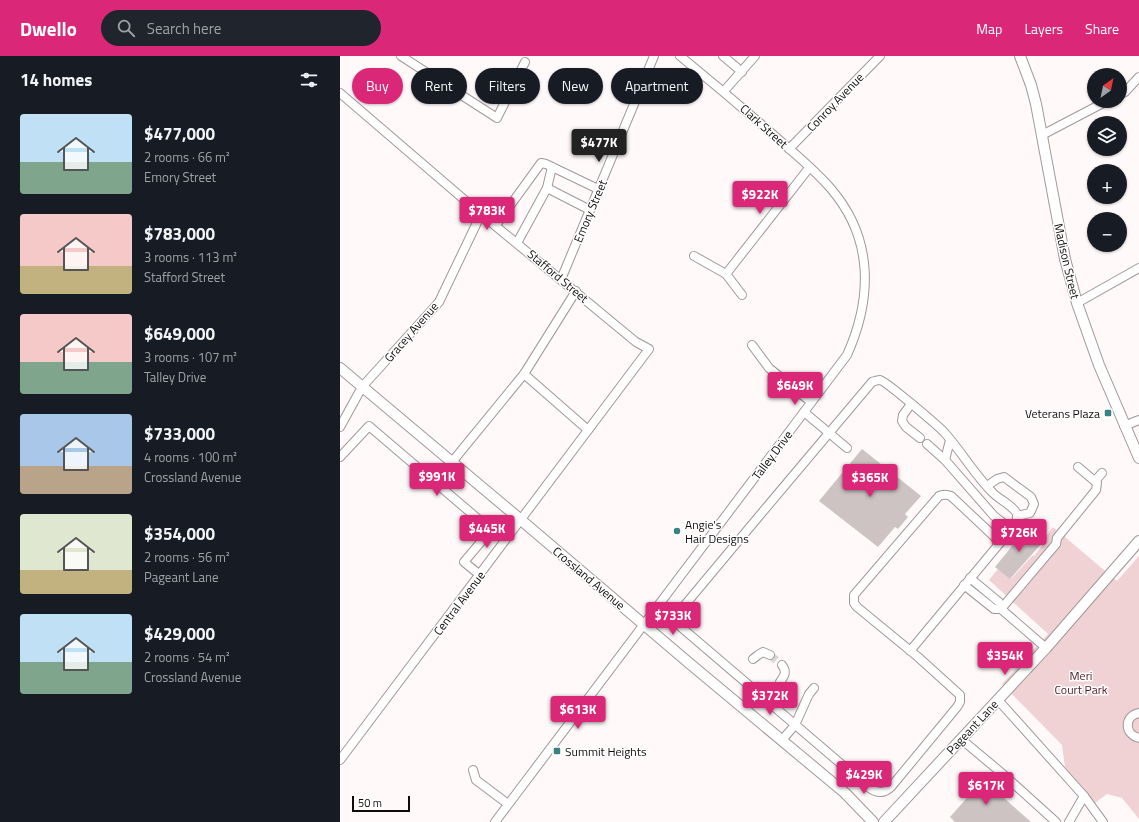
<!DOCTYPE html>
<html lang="en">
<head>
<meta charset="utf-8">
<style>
	body { margin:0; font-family:"Titillium Web",sans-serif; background:#20242c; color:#f1f3f6; height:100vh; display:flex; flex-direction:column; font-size:15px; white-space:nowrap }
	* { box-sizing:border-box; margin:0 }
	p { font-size:13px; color:#9ea1a6 }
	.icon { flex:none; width:22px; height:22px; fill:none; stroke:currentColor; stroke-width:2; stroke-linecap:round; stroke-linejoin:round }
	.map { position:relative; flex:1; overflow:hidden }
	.panel { display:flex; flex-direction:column; background:#171b24; width:340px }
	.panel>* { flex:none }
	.banner { position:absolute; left:12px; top:12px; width:380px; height:36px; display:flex; gap:8px }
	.needle { width:26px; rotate:33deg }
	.buttons { position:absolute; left:747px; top:12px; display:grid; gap:8px }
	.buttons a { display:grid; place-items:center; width:40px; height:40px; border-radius:50%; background:#171b24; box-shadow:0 1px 3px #0004; font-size:20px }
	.scale { position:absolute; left:12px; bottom:10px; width:58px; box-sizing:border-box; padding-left:4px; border:2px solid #0e0b0b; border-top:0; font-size:11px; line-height:14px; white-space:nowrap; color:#0e0b0b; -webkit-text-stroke:3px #fff; paint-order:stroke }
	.price { position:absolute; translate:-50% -34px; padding:0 9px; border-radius:4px; background:#db2777; color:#fff; font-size:13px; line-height:26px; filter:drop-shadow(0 1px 2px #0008) }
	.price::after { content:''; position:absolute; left:50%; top:24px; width:12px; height:9px; margin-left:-6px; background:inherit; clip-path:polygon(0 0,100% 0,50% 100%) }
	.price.selected { background:#222; color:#fff }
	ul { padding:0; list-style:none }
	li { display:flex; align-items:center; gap:12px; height:100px; padding:0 20px }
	li span { display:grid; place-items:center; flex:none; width:112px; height:80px; border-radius:4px; color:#555 }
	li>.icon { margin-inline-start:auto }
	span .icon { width:48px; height:48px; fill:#fffc; stroke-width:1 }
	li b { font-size:17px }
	h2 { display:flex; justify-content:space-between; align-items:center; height:48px; padding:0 20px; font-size:17px }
	.chip { padding:0 14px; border-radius:18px; background:#171b24; box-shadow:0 1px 3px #0004; font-size:14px; line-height:36px }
	.chip.selected { background:#db2777; color:#fff }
	header { display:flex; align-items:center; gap:24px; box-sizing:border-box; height:56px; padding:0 20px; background:#db2777; color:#fff }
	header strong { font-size:19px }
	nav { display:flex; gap:22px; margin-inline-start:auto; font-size:14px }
	.search { width:280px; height:36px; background:#20242c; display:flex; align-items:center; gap:10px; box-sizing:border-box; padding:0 14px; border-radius:22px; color:#9ea1a6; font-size:15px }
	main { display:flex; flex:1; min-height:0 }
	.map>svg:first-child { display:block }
</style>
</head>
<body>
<header>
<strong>Dwello</strong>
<div class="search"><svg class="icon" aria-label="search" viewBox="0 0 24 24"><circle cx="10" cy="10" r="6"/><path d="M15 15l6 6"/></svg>Search here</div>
<nav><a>Map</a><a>Layers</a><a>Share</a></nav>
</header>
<main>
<section class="panel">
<h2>14 homes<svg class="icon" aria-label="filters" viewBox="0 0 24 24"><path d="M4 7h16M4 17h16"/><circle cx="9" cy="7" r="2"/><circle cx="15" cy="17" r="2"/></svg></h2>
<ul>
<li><span style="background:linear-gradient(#bfe0f5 60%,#7fa58c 0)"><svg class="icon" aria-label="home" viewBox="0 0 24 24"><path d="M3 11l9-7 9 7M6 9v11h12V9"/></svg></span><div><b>$477,000</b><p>2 rooms · 66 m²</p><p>Emory Street</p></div></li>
<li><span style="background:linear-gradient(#f6c9c9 65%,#c2b280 0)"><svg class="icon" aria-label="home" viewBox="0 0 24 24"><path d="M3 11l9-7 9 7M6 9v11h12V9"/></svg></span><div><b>$783,000</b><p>3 rooms · 113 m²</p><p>Stafford Street</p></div></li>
<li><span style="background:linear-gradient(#f6c9c9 60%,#7fa58c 0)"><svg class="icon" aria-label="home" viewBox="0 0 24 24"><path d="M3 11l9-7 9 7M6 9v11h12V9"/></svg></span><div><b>$649,000</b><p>3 rooms · 107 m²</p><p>Talley Drive</p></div></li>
<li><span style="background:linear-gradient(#a9c7e8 65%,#b9a48a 0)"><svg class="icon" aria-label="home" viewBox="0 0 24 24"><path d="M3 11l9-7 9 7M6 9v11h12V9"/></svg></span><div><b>$733,000</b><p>4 rooms · 100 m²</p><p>Crossland Avenue</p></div></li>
<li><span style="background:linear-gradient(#dfe7d0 70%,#c2b280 0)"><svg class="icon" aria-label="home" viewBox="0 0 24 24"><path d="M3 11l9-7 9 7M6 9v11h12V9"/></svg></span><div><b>$354,000</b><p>2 rooms · 56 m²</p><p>Pageant Lane</p></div></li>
<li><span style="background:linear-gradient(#bfe0f5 60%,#7fa58c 0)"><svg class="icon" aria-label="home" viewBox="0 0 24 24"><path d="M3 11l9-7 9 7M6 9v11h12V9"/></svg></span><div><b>$429,000</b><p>2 rooms · 54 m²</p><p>Crossland Avenue</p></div></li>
</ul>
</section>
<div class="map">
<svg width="799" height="766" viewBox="0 0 799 766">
	<rect width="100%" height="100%" fill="#fff9f9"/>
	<polygon fill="#f0d2d4" points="713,471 777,525 799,500 799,763 782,742 767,738 755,747 725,711 722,689 662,628 708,578 649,524 658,513 671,523 693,499 694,500 705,486 703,484"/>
	<g fill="#cdc3c3">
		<polygon points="522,393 581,440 565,458 568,461 558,473 555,471 538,491 479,445"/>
		<polygon points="686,472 703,486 670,523 655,511 677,484 676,483"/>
		<polygon points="638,719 691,766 615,766 610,761 633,735 628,731"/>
	</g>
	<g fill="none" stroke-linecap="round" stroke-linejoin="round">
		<polyline stroke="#dbd5d5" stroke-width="8" stroke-dasharray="8 4" stroke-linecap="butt" points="430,599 442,609"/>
		<defs>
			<g id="minor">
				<polyline points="61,0 157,62 185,6"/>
				<polyline points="383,0 402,16"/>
				<polyline points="384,35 415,0"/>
				<polyline points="0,37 141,158 296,286 309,293 0,704"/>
				<polyline points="780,38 785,36 799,21"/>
				<polyline points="702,79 767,45"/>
				<polyline points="449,93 540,0"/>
				<polyline points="207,132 212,111"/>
				<polyline points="156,169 201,107 206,108 258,133"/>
				<polyline points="177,187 207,132 250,154"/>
				<polyline points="354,200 386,218 402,239"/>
				<polyline points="386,218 469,112"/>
				<polyline points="222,221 314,0"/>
				<polyline points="737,247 799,212"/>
				<polyline points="412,289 429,312 471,346"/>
				<polyline points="184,318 248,374"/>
				<polyline points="571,348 563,359 562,365 566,371 580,382"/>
				<polyline points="464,356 507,392"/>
				<polyline points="784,370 799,364"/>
				<polyline points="0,371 22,331 99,246 143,154"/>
				<polyline points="587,388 605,404 654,460 671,473"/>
				<polyline points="0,401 29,370 151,474 124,506 140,519"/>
				<polyline points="605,404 610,384"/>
				<polyline points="112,406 184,318 236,235"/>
				<polyline points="755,425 762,417"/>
				<polyline points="647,430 657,423 664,421 691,441 694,448 690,457 677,460"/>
				<polyline points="630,522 659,546 661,553 706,592"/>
				<polyline points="624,529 654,553 661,553"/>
				<polyline points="661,553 716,488 717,482 756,434 757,427 738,411"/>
				<path d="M570,595L674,470C676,466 678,462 677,458C674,450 658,443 652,436C634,418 621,395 604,376C597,369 547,326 540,324C537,324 535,325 532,326L420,459L339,556C338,563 337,567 342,572L528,731C536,737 544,738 551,731L617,651L620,646V639L578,601L517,551L514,547V539L599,440C603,438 606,438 611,440L660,486"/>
				<polyline points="413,603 418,599 423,596 430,599"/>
				<path d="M440,626C445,619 447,616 442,609"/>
				<polyline points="658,644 744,740 763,766"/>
				<path d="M799,657C784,660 784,678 799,682"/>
				<polyline points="621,683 664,719 716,766"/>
				<polyline points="442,684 455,669 469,638 474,632"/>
				<polyline points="133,714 136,724 168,748"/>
				<path d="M155,766L507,299C532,243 534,184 492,134C476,115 456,99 437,82C405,54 373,27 340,0"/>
				<polyline points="729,766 744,740"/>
			</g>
			<g id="major">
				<polyline points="680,0 691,29 696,48 725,203 737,247 759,309 799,402"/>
				<polyline points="0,312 181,464 349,607 505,737 533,766"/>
				<polyline points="544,766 706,592 799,485"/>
			</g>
		</defs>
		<use href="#minor" stroke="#a19798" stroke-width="10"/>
		<use href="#major" stroke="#a19798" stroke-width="12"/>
		<use href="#minor" stroke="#fff" stroke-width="8"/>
		<use href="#major" stroke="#fff" stroke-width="10"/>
	</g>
	<g fill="#3a8282" stroke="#fff" stroke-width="1.5">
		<rect x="764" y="353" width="8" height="8" rx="2"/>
		<circle cx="337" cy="475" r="4"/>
		<rect x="213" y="691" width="8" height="8" rx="2"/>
	</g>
	<g text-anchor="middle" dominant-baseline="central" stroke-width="3" stroke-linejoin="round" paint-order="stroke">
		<g font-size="12" fill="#0e0b0b" stroke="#fff">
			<text transform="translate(495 46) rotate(-46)">Conroy Avenue</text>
			<text transform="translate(424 70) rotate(42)">Clark Street</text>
			<text transform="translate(250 155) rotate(-67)">Emory Street</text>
			<text transform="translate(727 205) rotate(77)">Madison Street</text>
			<text transform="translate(218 220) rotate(40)">Stafford Street</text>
			<text transform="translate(71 276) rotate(-49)">Gracey Avenue</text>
			<text transform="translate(432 399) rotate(-53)">Talley Drive</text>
			<text transform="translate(249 522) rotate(40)">Crossland Avenue</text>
			<text transform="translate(119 547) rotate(-53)">Central Avenue</text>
			<text transform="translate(632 671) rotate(-47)">Pageant Lane</text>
		</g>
		<g font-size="12" fill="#0e0b0b" stroke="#fff" text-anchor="start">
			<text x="760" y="357" text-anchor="end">Veterans Plaza</text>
			<text x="345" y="468">Angie's<tspan x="345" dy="14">Hair Designs</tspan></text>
			<text x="225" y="695">Summit Heights</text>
		</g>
		<g font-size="12" fill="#4f1a21" stroke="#fff">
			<text x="741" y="619">Meri<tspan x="741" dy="14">Court Park</tspan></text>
		</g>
	</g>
</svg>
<div class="buttons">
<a><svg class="needle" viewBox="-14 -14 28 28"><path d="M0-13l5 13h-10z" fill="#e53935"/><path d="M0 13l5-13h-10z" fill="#9ea1a6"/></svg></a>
<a><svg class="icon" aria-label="layers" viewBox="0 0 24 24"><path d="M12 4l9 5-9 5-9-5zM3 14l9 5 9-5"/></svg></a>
<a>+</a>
<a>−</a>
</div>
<div class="scale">50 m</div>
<b class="price selected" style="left:259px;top:107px">$477K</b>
<b class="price" style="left:420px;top:159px">$922K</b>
<b class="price" style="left:147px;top:175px">$783K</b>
<b class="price" style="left:455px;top:350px">$649K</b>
<b class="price" style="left:97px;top:441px">$991K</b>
<b class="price" style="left:530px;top:442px">$365K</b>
<b class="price" style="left:147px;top:493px">$445K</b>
<b class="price" style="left:679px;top:497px">$726K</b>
<b class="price" style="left:333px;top:580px">$733K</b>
<b class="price" style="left:665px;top:620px">$354K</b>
<b class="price" style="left:430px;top:660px">$372K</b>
<b class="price" style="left:238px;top:674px">$613K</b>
<b class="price" style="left:524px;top:739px">$429K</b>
<b class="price" style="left:646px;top:750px">$617K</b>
<div class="banner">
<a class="chip selected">Buy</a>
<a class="chip">Rent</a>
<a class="chip">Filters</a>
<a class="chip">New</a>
<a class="chip">Apartment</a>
</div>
</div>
</main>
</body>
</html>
